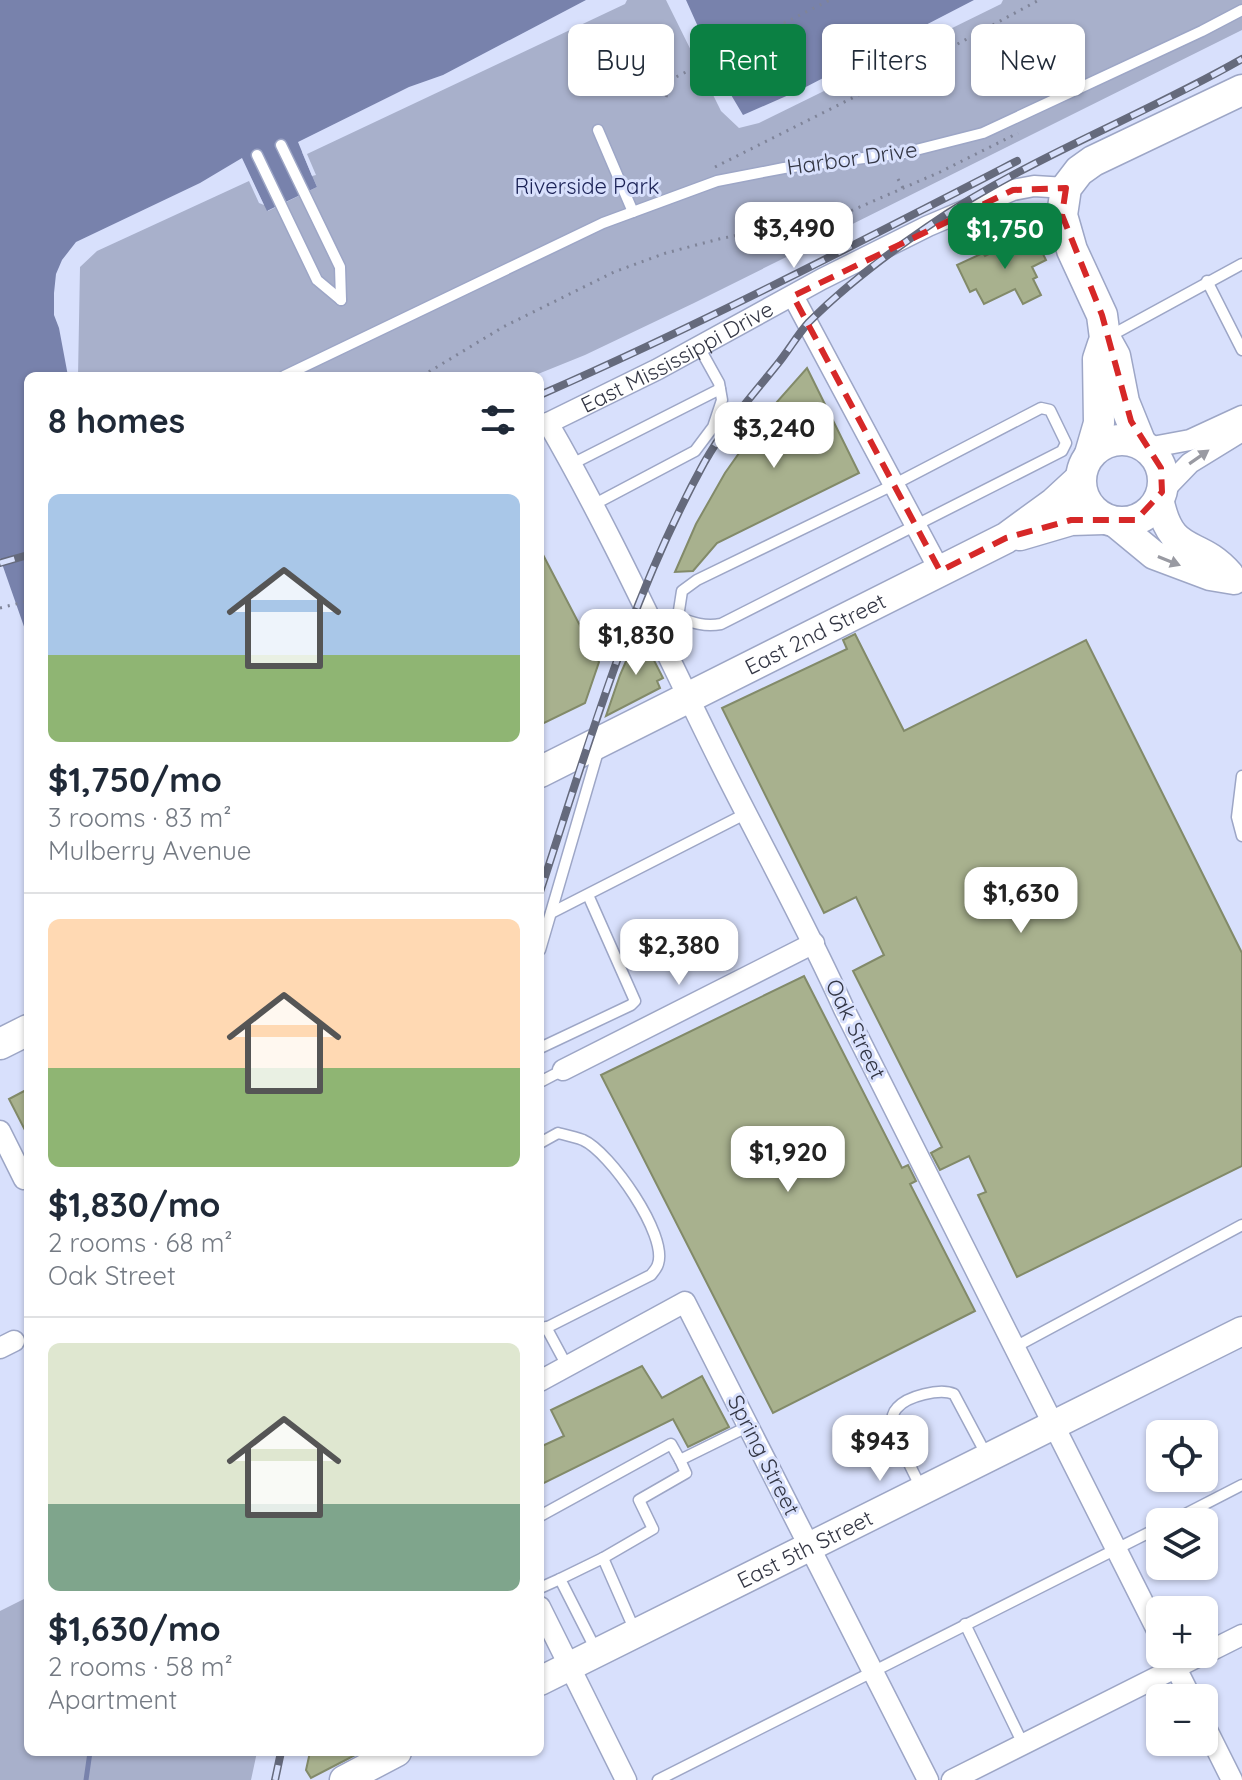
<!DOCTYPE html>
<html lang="en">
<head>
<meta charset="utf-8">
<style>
	body { margin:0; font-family:Quicksand,sans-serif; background:#f6f6f7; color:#1f2937; height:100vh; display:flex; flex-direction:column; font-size:30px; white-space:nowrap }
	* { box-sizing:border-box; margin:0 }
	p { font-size:26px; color:#747a83 }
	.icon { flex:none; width:44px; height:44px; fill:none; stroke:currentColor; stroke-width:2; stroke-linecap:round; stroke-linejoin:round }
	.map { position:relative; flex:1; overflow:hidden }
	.sheet { position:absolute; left:24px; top:372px; width:520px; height:1384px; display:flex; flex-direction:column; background:#fff; border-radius:12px; box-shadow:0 2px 6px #0004 }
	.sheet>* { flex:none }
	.banner { position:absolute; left:568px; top:24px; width:554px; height:72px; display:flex; gap:16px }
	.buttons { position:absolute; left:1146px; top:1420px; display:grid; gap:16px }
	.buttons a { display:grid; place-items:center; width:72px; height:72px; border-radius:12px; background:#fff; box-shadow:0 2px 6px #0004; font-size:40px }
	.price { position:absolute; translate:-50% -68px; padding:0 18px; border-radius:16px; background:#fff; color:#222; font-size:26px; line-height:52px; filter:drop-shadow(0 2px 4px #0008) }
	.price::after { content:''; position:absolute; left:50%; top:48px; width:24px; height:18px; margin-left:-12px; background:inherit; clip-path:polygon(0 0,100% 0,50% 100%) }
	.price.active { background:#0b8043; color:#fff }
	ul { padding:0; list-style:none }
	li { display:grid; align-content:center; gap:16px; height:424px; padding:0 24px }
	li+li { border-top:2px solid #e0e1e3 }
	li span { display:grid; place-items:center; height:248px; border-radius:12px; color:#555 }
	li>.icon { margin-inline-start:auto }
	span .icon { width:144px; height:144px; fill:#fffc; stroke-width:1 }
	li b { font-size:34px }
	h2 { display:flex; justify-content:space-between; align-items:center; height:96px; padding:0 24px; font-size:34px }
	.chip { padding:0 28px; border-radius:12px; background:#fff; box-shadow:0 2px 6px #0004; font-size:28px; line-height:72px }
	.chip.active { background:#0b8043; color:#fff }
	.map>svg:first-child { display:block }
</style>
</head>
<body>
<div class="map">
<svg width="1242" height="1780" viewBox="0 0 1242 1780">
	<rect width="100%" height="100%" fill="#d8e0fc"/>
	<g fill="#a8b0cb">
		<polygon points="623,0 1242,0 1242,30 694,303 585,355 533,376 74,376 76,265 95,247 251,176 268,211 317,187 302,152"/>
		<polygon points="28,1597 28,1752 257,1752 251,1780 0,1780 0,1611"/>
	</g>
	<g fill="#7882ac">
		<polygon points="0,0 623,0 302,152 317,187 271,209 267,211 250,176 95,247 76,265 74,376 28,376 28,638 0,558"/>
		<polygon points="670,0 999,0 739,124"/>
	</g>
	<g fill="#d8e0fc">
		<polygon points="586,0 627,0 625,4 307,154 316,175 312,176 298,142 409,87 443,75"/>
		<polygon points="666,0 686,0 721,78 743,115 800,90 974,0 1003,0 1001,4 759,123 739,128 721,111"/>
		<polygon points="242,158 264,205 259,203 249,181 97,251 80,267 78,376 68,376 59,328 54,315 54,293 56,274 62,260 76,242 200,183"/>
	</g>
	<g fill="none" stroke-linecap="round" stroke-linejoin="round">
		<polyline stroke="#7882ac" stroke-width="5" points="86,1780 90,1752"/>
	</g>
	<g fill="#a8b18e" stroke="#828a69" stroke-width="2">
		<polygon points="615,47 630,79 598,93 584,61"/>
		<polygon points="1032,232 1046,260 1032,267 1037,277 1033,279 1041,295 1023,304 1015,289 984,304 976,289 970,292 957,265 983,253 985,256"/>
		<polygon points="807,368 859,473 717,543 693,571 675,572 696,524 725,473 768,412"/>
		<polygon points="540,549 599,662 585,703 540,725"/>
		<polygon points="639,631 663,678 657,681 660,688 606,716 620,675"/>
		<polygon points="855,634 904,731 1086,640 1242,953 1242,1166 1017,1277 978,1195 986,1192 969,1156 940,1170 931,1153 942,1147 853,971 884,955 856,897 824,913 722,708 847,649 843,640"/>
		<polygon points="804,976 902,1168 908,1165 916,1181 910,1184 975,1311 773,1413 601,1075"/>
		<polygon points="28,1089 28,1136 9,1099"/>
		<polygon points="642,1366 662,1398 702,1376 729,1427 688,1447 673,1419 540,1485 540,1447 564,1436 551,1410"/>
		<polygon points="310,1752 361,1752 311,1778 306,1770"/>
	</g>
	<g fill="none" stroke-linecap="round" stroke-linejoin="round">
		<defs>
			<g id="lane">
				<polyline points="598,130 633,212"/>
				<polyline points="281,145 340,267 341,300"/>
				<polyline points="257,155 317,280 341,300"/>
				<polyline points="1207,281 1242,350"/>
				<polyline points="1110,336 1242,264"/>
				<polyline points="284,376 603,223 717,181 784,168 904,153 983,133 1202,31 1242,10"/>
				<path d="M1041,408L1050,410L1066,443L1062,451L721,624C705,627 693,623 678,617L682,591L697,580L893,485Z"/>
				<polyline points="572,464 720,389"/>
				<polyline points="593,505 695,451 713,427 722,400 719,383 699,347"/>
				<polyline points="1242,776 1237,817 1242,836"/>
				<polyline points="551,913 747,813"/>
				<polyline points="540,950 599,748"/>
				<polyline points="540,1048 631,1005 635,1001 588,895"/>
				<polyline points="540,1082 563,1070"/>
				<path d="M540,1143L558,1133C566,1135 575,1137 583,1140C610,1152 668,1235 658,1264C657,1268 654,1271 651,1275L540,1331"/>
				<polyline points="546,1327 567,1366"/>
				<polyline points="1015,1347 1242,1225"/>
				<path d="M922,1490L891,1427C892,1420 892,1413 897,1408C907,1396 940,1388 954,1394L987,1456"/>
				<polyline points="540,1516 671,1444 680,1460 749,1426"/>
				<polyline points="1170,1522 1242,1485"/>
				<polyline points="603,1558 653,1529 639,1500 686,1473 680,1460"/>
				<polyline points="540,1588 560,1579"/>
				<polyline points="965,1624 1023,1744"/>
				<polyline points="596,1650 560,1579 603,1558 635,1631"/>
				<polyline points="658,1780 1160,1527"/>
			</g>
			<g id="street">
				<polyline points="793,296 940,571"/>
				<path d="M548,423C610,530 661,643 716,754C758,839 805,922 844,1009L1160,1636"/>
				<path id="s1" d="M540,427L658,369L822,279L928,226L1013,190L1034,186L1066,188"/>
				<polyline points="1147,448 1190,440 1242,416"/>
				<polyline points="1162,492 1190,463 1242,431"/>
				<polyline points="563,1070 814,943"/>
				<polyline points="0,1131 24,1179"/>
				<polyline points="0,1348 14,1341"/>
				<polyline points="540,1381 685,1302 928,1780"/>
				<polyline points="540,1607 626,1780"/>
				<polyline points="1169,1654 1191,1698"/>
				<polyline points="1204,1654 1242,1635"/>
				<polyline points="1204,1724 1232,1780"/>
				<polyline points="952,1780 1203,1654"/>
			</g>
			<g id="secondary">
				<path d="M1159,498C1171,559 1197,537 1229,574"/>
				<polyline points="1114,522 1154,555 1210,576 1234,580"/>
				<path id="s2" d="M540,1681L1242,1331"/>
				<polyline points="344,1780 397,1752"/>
			</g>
			<g id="primary">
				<circle cx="1122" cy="481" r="41"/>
				<polyline points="1141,444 1124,402 1115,356 1105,338 1102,315 1072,250 1062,215 1066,188 1079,171 1093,161 1242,90"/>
				<polyline points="1090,454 1099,423 1098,359 1103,344"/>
				<polyline points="1020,535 1071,520 1104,519"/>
				<path id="s3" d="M540,772L1006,538L1054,503L1080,479"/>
				<polyline points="0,1044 28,1030"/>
			</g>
		</defs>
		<use href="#lane" stroke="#9da6c6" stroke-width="13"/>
		<use href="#street" stroke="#9da6c6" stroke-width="23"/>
		<use href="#secondary" stroke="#9da6c6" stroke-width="31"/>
		<use href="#primary" stroke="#9da6c6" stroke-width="33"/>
		<g stroke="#7f8499" stroke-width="3" stroke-dasharray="2 6" stroke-linecap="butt">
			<polyline points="666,97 672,79 830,0"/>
			<polyline points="715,167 926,61 1039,0"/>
			<polyline points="898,179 903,188"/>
			<polyline points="422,376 503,327 614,272 666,253 719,239 846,213 940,172 1018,133"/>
			<polyline points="0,608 28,601"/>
		</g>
		<use href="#lane" stroke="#fff" stroke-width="10"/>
		<use href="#street" stroke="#fff" stroke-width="20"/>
		<use href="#secondary" stroke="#fff" stroke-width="28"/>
		<use href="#primary" stroke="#fff" stroke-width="30"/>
		<defs>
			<g id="rail">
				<path d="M540,395C702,324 860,242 1017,161"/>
				<polyline points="0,563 28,555"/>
				<path d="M540,892C588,747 630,598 704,463C724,427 751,397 776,366C788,352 797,335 809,322C844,287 886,255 927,227C1025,159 1139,118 1242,59"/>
				<polyline points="275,1780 281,1752"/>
			</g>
		</defs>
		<use href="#rail" stroke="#656a7c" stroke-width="8"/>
		<use href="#rail" stroke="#d8e0fc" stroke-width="5" stroke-dasharray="15" stroke-linecap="butt"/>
	</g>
	<defs><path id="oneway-solid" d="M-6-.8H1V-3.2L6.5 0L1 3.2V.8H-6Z" transform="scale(2)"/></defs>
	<g fill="#999aa2">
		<use href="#oneway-solid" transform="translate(1199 457) rotate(-35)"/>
		<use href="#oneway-solid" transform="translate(1169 561) rotate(22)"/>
	</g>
	<path fill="none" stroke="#d62828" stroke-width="6" stroke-dasharray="16 10" stroke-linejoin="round" d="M1066,188L1062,215L1102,315L1131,421L1161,468L1162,492L1136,520H1071L1006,538L940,571L793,296L1013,190Z"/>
	<g text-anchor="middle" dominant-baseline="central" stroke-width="6" stroke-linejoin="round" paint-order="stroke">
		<g font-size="22" fill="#333644" stroke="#d8e0fc">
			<text transform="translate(852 158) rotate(-8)">Harbor Drive</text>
			<text stroke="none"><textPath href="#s1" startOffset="154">East Mississippi Drive</textPath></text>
			<text stroke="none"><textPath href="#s3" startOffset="308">East 2nd Street</textPath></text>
			<text transform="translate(856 1029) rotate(64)">Oak Street</text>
			<text transform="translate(764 1455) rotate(63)">Spring Street</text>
			<text stroke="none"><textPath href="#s2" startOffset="296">East 5th Street</textPath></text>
		</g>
		<g font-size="22" fill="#1b2256" stroke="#d8e0fc">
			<text x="587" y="186">Riverside Park</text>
		</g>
	</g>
</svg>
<div class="buttons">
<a><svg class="icon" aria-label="locate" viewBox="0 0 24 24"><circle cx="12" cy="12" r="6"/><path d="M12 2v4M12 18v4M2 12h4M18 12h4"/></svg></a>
<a><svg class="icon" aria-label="layers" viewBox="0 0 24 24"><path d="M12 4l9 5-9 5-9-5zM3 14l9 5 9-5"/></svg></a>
<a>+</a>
<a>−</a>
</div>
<b class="price" style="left:794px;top:270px">$3,490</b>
<b class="price active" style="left:1005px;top:271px">$1,750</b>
<b class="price" style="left:774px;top:470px">$3,240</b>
<b class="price" style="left:636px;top:677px">$1,830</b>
<b class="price" style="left:1021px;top:935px">$1,630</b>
<b class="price" style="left:679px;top:987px">$2,380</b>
<b class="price" style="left:788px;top:1194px">$1,920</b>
<b class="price" style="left:880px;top:1483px">$943</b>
<div class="banner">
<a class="chip">Buy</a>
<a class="chip active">Rent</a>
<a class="chip">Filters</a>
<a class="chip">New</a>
</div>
<section class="sheet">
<h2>8 homes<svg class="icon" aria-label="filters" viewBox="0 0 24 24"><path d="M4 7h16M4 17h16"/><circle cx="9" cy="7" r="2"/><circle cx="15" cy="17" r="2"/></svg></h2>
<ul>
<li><span style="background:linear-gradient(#a9c7e8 65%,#8fb573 0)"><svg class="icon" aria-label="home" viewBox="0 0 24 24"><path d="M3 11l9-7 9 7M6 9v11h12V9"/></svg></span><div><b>$1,750/mo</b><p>3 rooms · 83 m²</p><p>Mulberry Avenue</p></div></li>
<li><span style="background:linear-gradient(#ffd9b3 60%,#8fb573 0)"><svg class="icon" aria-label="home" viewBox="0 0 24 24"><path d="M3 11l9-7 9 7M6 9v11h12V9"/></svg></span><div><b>$1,830/mo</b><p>2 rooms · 68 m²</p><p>Oak Street</p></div></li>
<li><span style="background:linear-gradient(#dfe7d0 65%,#7fa58c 0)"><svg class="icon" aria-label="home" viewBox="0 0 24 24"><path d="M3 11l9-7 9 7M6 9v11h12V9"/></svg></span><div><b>$1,630/mo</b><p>2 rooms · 58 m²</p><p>Apartment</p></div></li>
</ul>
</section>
</div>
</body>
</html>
